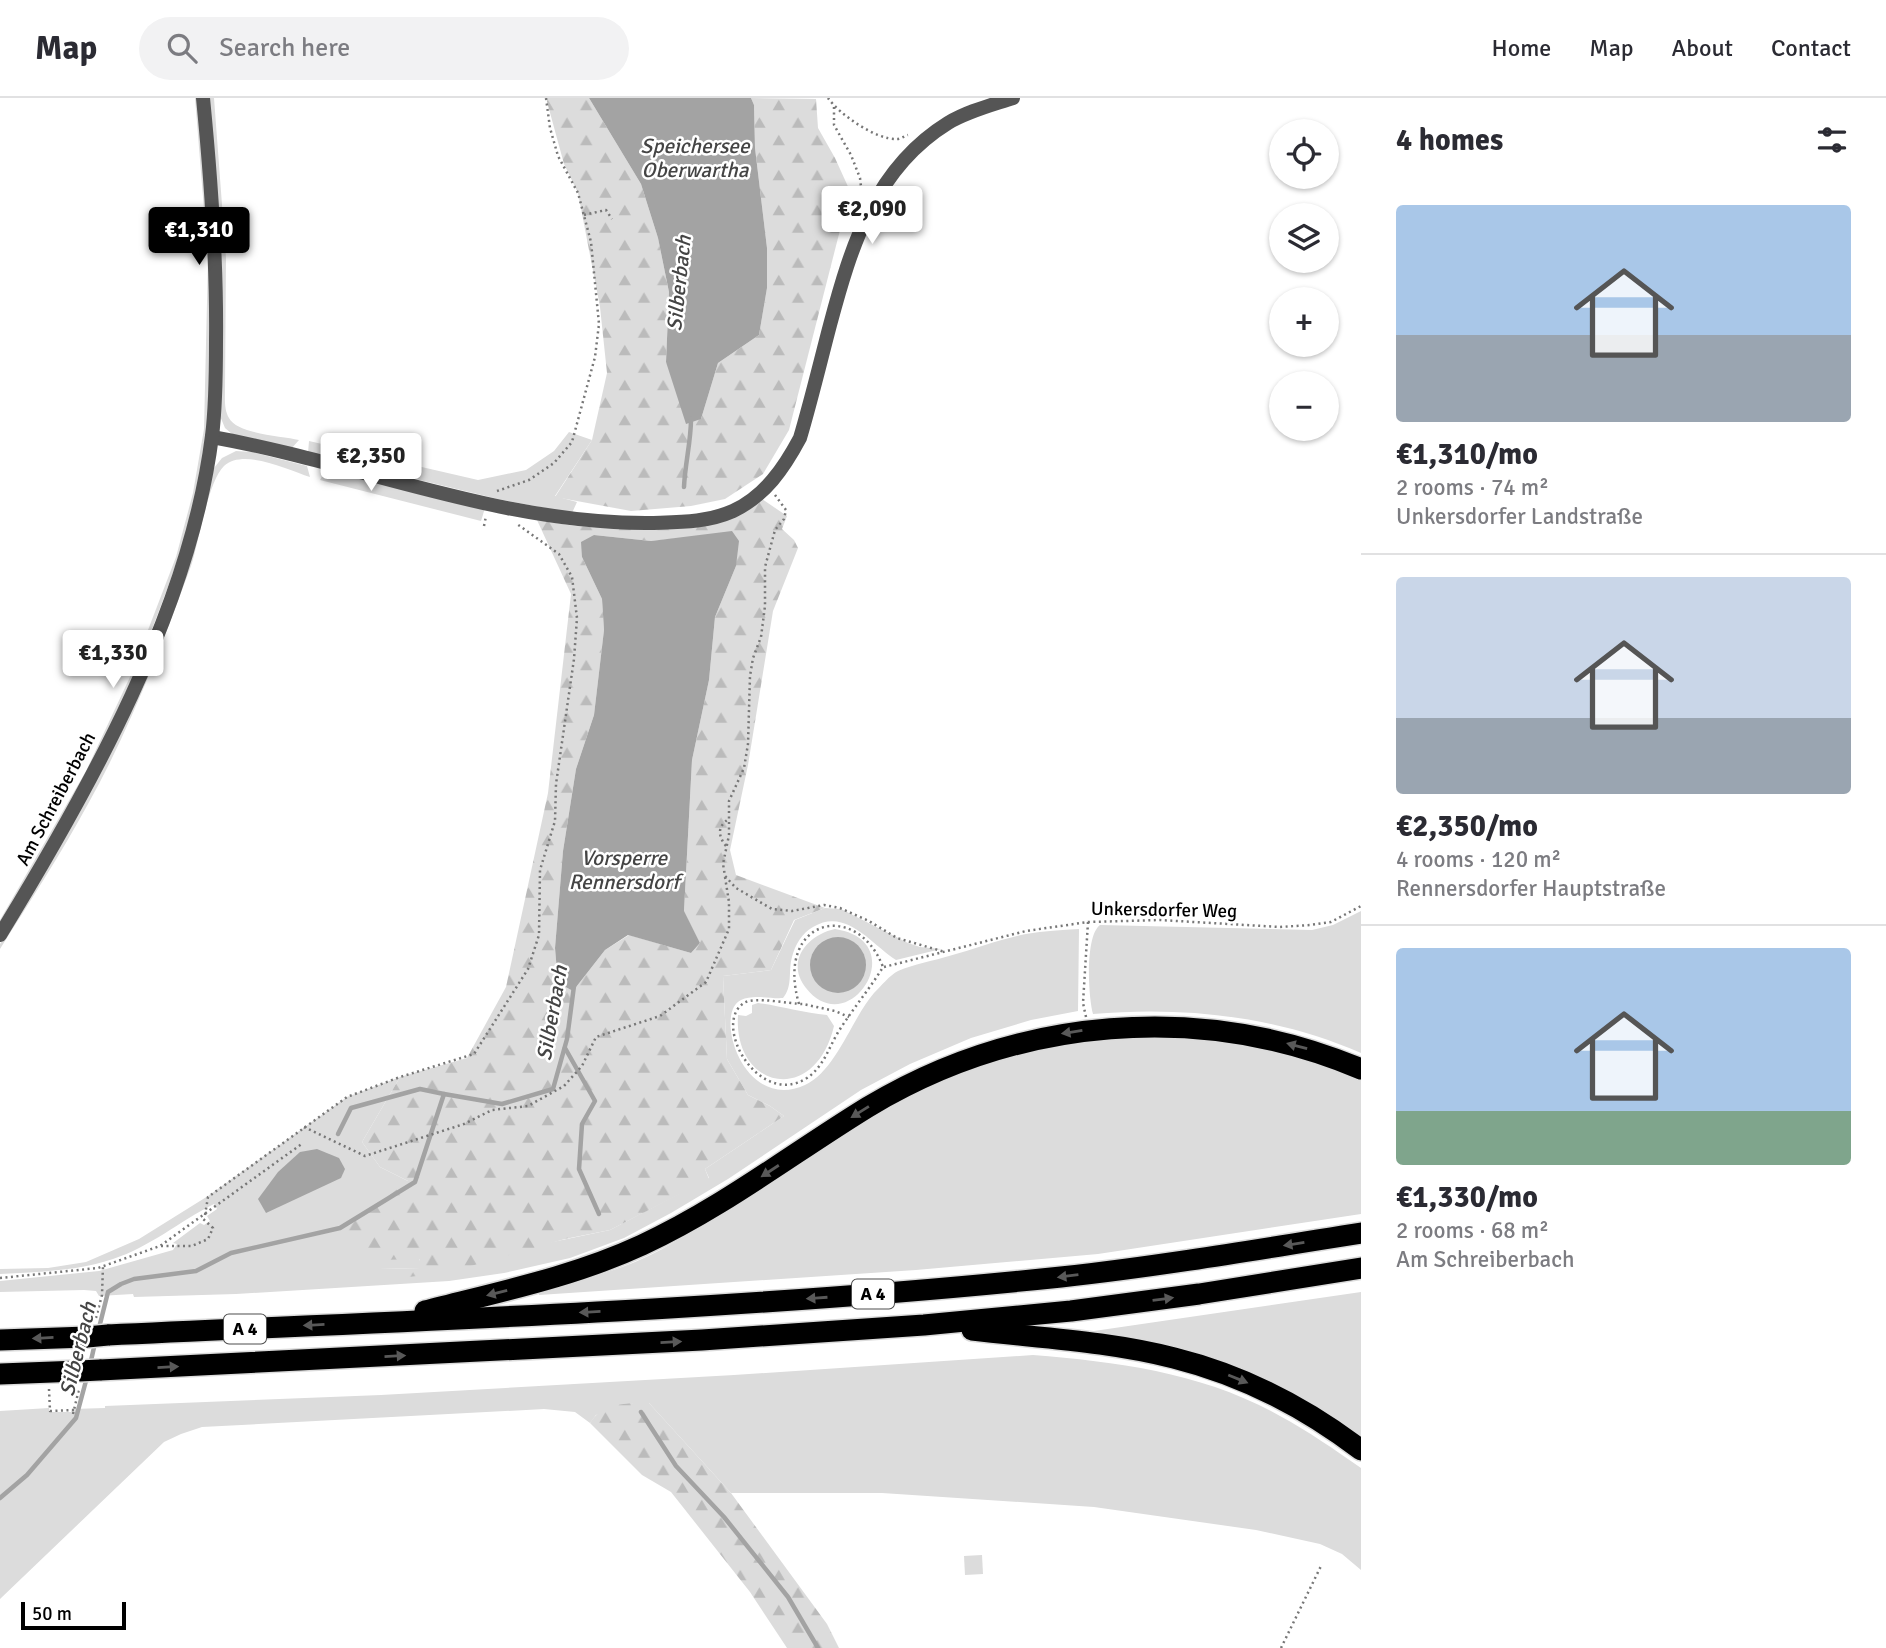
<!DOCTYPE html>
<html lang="en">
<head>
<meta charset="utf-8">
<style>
	body { margin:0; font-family:Signika,sans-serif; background:#f2f2f3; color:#2b2b33; height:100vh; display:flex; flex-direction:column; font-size:26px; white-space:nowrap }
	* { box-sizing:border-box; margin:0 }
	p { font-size:23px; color:#7c7c81 }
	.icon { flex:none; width:38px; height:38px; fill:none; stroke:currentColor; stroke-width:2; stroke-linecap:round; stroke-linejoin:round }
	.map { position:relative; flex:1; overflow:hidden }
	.drawer { display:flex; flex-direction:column; background:#fff; width:525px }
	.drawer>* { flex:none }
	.fabs { position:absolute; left:1269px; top:21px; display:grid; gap:14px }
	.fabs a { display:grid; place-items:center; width:70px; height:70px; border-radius:50%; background:#fff; box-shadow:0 2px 5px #0004; font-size:35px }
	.scale { position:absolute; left:21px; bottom:18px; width:105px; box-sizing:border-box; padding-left:7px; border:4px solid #000; border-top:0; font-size:19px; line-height:24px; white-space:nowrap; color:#000; -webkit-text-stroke:5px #fff; paint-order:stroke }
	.price { position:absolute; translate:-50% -60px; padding:0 16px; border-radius:7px; background:#fff; color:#222; font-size:23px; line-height:46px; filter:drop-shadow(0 2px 4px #0008) }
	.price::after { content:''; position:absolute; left:50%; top:42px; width:21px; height:16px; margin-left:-10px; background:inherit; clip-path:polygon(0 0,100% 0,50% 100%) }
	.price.current { background:#000; color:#fff }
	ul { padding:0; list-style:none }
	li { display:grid; align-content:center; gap:14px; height:371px; padding:0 35px }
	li+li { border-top:2px solid #e1e1e2 }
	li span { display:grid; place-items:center; height:217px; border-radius:7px; color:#555 }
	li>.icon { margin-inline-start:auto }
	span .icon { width:126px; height:126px; fill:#fffc; stroke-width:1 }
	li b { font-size:30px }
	h2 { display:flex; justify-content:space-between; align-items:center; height:84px; padding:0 35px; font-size:30px }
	header { display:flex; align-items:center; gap:42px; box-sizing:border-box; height:98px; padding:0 35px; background:#fff; border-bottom:2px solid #e1e1e2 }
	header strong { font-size:33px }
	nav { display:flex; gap:38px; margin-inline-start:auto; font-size:24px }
	.search { width:490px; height:63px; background:#f2f2f3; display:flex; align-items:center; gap:18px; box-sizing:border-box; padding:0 24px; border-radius:38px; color:#7c7c81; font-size:26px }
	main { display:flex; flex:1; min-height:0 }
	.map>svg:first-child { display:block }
</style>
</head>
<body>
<header>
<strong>Map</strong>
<div class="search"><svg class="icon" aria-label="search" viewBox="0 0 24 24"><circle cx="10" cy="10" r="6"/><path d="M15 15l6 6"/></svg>Search here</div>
<nav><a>Home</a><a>Map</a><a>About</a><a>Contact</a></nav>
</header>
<main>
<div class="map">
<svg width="1361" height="1550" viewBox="0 0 1361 1550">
	<defs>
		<pattern id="forest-firs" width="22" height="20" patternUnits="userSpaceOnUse" patternTransform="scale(1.75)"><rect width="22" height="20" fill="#dcdcdc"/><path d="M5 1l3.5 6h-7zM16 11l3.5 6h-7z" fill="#bbb"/></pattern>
	</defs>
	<rect width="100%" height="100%" fill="#fff"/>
	<g fill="#dcdcdc">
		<path d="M195,0H198C208,91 215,183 210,275C209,299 209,324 205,349C196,414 174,475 150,536C131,583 111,631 88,676C61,728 30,777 0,827V822L86,673L130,579L176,459L193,395L204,331L208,161Z"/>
		<path d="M208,0H214L226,160L225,292C225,301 224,312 229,320C237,336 282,338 299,342L291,351L232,336L225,330L220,318L221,140Z"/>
		<polygon points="569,334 592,342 555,398 577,404 572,415 498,401 308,355 309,343 478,382 526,372 554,353"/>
		<path d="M236,353L252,354L307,368L310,379C288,372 244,350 224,368C208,383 199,444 191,468C161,549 130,631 88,706C61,756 30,803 0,851V846L42,778L111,652L214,370L222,360Z"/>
		<polygon points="325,373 485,410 481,423 320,382"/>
		<path d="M825,810L841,811L908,845L920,849L941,851L896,862C871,846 846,809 813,829C802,835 795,847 792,859C788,874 793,888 783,900C770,901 753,896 741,902C713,915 743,1015 805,987C836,973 852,920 874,895C881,888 890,877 898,873C914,866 933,863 949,858C975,851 1000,841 1026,836C1044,833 1062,832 1079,831L1078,913L1031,922L971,940L910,966L861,992L728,1081L671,1115L624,1140L570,1160L504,1175L449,1183L236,1196L134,1199L133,1196L99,1198L96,1193L84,1192L0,1194V1183L99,1173L173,1152L177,1146L173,1145L200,1125L204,1127L210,1123L207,1118L217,1111L214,1106C180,1123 150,1149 113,1161C78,1173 37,1174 0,1176V1171L48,1170L86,1164L139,1141L208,1098L347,999L400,979L362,1044L380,1069L408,1083L421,1170L380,1171V1180L610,1132L709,1080L705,1071L784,1018L770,1008L748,997L727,961L723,878L771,872L795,822Z"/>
		<path d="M1361,813V955C1276,918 1184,908 1093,916C1088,898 1085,838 1100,827L1312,832L1333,827Z"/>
		<path d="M835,831C914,843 849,945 806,890C785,864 807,837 835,831Z"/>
		<path d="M758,905C781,908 803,915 827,917L834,928C815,1009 733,991 738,917L746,918L752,915V907Z"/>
		<path d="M1168,937C1233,944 1301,953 1361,982V1116L1098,1156L916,1172L539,1197V1194C571,1186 604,1176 635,1164C671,1149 703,1126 736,1105C800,1065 863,1021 931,988C981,964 1038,947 1094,942C1118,939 1143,939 1168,937Z"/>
		<path d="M1361,1194V1340C1283,1279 1191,1246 1093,1236L1094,1233Z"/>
		<path d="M1033,1257C1119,1264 1204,1275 1280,1318C1308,1333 1335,1352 1361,1370V1472L1342,1456L1320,1446L1256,1432L1094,1409L882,1395H731L649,1305H634L596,1317L590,1325L575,1314L544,1311L202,1329L181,1336L164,1344L0,1501V1313L49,1310L50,1314H71L72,1311L105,1310V1308L381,1297L734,1277Z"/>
		<polygon points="982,1457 983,1476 965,1477 964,1458"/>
	</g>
	<g fill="url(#forest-firs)" fill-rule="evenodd">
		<polygon points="546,0 589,0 641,86 658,140 669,194 666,264 701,321 718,265 759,237 767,190 767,150 755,50 754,7 751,0 816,1 818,30 835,60 850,93 789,332 763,376 725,401 691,408 631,413 555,399 592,342 607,275 600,209 578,95 564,66"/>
		<path d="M762,401L787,418L782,431L794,442L798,450L773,513L748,667L730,752L736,777L825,810L794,822L771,872L723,878L727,961L748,997L770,1008L784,1018L705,1071L709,1081L610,1132L565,1141L450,1174L392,1181L380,1180L379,1171L420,1170V1161L377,1162L345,1131L408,1083L380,1069L362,1044L400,979L467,960L506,889L548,695L571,496L537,422L575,428L635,431ZM594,437L651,443L692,439L736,468L715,519L709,582L692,662L684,814L700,845L691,855L629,837L605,852L573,893L558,885L555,850L563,753L576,671L594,617L604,532L602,501L582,459Z"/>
		<path d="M634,1305H649L731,1395L827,1526L839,1550H787L750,1494L671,1394L642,1377L590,1325C602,1307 614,1307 634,1305Z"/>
	</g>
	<g fill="#a3a3a3">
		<polygon points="589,0 751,0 754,7 755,50 767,150 767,190 759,237 718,265 701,321 686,326 666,264 669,194 658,140 641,86"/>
		<polygon points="732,433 739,443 736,468 715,519 709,582 692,662 684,813 700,845 691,855 628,837 605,852 573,893 558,885 555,850 563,753 576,671 594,617 604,532 602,501 582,459 581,444 594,437 651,443"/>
		<circle cx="838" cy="867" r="28"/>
		<polygon points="317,1051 339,1060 345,1071 341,1080 266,1115 258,1101 278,1074 300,1054"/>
	</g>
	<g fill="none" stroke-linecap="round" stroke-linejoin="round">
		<g stroke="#a3a3a3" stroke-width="4.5">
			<path d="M684,389C685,365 691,344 691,321"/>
			<polyline points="565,950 595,1003 582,1026 579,1071 599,1116"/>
			<polyline points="338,1036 351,1010 420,991 444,996"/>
			<polyline points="99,1230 108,1194 121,1186 134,1181 196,1173 231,1155 340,1130 415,1084 444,996 502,1006 553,991 567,941 574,888"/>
			<polyline points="90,1267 95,1245"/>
			<polyline points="641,1314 676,1368 724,1419 788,1499 818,1550"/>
			<polyline points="0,1400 27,1377 76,1320 87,1279"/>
		</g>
		<defs>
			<g id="motorway">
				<path d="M425,1213C498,1194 573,1179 642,1147C722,1110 793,1055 868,1009C1018,919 1200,903 1361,971"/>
				<path d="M972,1232C1039,1240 1108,1243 1174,1260C1242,1277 1306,1310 1361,1352"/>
				<path d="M108,1237C426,1222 744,1212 1061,1179C1161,1168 1261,1151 1361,1135"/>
				<polyline points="0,1242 87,1239"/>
				<polyline points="100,1272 702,1242 924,1227 1071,1213 1199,1196 1361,1170"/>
				<polyline points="0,1276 79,1273"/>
			</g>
		</defs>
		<use href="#motorway" stroke="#dbdbdb" stroke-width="24"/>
		<g stroke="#777" stroke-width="2.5" stroke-dasharray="2 3.5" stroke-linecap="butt">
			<path d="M828,0C839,16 876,42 897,41C901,41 904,38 908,37"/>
			<polyline points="834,9 834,27 851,57 860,80 862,97"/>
			<polyline points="584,117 606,112 612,121"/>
			<polyline points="497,393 529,382 554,365 572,344 595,259 599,226 591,144 578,95 558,58 550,30 546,0"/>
			<polyline points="775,397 786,412 784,421 775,432 765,469 765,508 761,539 753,560 750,578 748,646 744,670 729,703 729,737 723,766 725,778 736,790 772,811 792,813 824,807 840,810 869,823 897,840 945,854"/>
			<polyline points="484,428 486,418"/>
			<path d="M726,748C718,738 717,728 729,721"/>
			<polyline points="884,869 1026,833 1088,824 1160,822 1280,829 1310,827 1331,824 1361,808"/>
			<path d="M799,906C774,820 857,801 883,869C869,892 851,913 837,936C828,952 823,969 807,980C759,1011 711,926 744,905C754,898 790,906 803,906L835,913L849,919"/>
			<polyline points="1086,919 1083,905 1088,824"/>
			<polyline points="304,1029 365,1058 464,1026 492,1012 528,1008 564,988 582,968 596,939 660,918 706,884 729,831 729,804 725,779"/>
			<polyline points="205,1117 208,1099 347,999 400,979 474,956 528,871 539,837 540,772 555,723 556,686 574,561 577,520 572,479 559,456 517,426"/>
			<polyline points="161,1148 192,1148 208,1141 213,1130 201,1119"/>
			<polyline points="0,1180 98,1170 160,1148 303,1045"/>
			<polyline points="96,1220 102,1197 103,1168"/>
			<polyline points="49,1291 50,1313 74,1312"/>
			<polyline points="73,1316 79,1291"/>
			<polyline points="1281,1550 1321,1468"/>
		</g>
		<path stroke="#555" stroke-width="14" d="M212,339C358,365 499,426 649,425C677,424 706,425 733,413C765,398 784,370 800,340C811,303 820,265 830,227C851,148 875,70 948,25C968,13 992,7 1013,0"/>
		<path stroke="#555" stroke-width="14" d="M0,837C90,690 190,512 212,338C216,307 216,275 216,243C217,161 211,81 203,0"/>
		<use href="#motorway" stroke="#000" stroke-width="21"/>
		<defs>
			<g id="motorway-bridge">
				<polyline points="87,1239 108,1237"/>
				<polyline points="79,1273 100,1272"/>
			</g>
		</defs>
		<use href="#motorway-bridge" stroke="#dbdbdb" stroke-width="24" stroke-linecap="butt"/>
		<use href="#motorway-bridge" stroke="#000" stroke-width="21"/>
	</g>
	<defs><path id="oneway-solid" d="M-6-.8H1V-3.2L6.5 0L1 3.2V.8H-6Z" transform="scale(1.75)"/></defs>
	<g fill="#595959">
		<use href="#oneway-solid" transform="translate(1072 934) rotate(171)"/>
		<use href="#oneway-solid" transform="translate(1297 948) rotate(-165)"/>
		<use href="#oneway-solid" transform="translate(860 1014) rotate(148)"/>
		<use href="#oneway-solid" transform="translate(770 1073) rotate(147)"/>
		<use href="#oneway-solid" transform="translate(1294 1146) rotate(171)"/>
		<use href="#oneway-solid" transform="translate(1068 1178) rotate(173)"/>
		<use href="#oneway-solid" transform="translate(497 1195) rotate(166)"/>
		<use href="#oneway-solid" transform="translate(817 1200) rotate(176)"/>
		<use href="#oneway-solid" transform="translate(1163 1201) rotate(-7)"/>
		<use href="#oneway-solid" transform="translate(590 1214) rotate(177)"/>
		<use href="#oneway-solid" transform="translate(314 1227) rotate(177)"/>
		<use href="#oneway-solid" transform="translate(43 1240) rotate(177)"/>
		<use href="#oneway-solid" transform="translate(671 1244) rotate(-3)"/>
		<use href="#oneway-solid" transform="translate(395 1258) rotate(-3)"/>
		<use href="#oneway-solid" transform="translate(168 1269) rotate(-3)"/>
		<use href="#oneway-solid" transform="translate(1238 1281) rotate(22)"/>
	</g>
	<g text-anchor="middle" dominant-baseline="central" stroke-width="5" stroke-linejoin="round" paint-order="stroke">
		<g fill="#fff" stroke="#4c4c4c" stroke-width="2">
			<rect x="852" y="1181.5" width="42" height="29" rx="5"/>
			<rect x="224" y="1216.5" width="42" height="29" rx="5"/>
		</g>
		<g font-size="18" font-weight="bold" fill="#000">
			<text x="873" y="1196">A 4</text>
			<text x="245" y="1231">A 4</text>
		</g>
		<g font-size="19" fill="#000" stroke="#fff">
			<text transform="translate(56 701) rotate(-62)">Am Schreiberbach</text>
			<text transform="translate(1164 812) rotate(1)">Unkersdorfer Weg</text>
		</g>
		<g font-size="21" font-style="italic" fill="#444" stroke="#fff">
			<text x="695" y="48">Speichersee<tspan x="695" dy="24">Oberwartha</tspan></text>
			<text transform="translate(679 185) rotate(-84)">Silberbach</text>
			<text x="624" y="760">Vorsperre<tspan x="624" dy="24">Rennersdorf</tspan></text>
			<text transform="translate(552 915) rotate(-80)">Silberbach</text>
			<text transform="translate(78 1251) rotate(-76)">Silberbach</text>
		</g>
	</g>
</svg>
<div class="fabs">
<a><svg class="icon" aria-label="locate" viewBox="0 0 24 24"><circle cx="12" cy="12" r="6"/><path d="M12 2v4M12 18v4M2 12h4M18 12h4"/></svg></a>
<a><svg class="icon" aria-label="layers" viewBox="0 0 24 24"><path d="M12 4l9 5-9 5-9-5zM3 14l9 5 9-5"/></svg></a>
<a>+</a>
<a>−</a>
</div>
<div class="scale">50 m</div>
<b class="price" style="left:872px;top:148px">€2,090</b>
<b class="price current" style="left:199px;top:169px">€1,310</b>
<b class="price" style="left:371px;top:395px">€2,350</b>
<b class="price" style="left:113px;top:592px">€1,330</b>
</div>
<section class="drawer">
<h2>4 homes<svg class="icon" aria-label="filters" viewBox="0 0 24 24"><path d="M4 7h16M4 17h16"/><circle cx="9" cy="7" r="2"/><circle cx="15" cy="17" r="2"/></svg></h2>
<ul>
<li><span style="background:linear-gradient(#a9c7e8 60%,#9aa5b1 0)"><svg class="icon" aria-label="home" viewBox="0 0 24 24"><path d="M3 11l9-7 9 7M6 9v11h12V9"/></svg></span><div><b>€1,310/mo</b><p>2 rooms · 74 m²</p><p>Unkersdorfer Landstraße</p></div></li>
<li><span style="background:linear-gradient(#c9d6e8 65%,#9aa5b1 0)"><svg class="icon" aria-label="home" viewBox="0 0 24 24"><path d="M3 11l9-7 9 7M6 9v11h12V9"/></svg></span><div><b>€2,350/mo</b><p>4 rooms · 120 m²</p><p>Rennersdorfer Hauptstraße</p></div></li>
<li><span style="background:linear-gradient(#a9c7e8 75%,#7fa58c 0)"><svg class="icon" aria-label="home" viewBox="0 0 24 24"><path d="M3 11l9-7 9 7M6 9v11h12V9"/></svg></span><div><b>€1,330/mo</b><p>2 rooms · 68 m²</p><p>Am Schreiberbach</p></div></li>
</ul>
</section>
</main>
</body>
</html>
